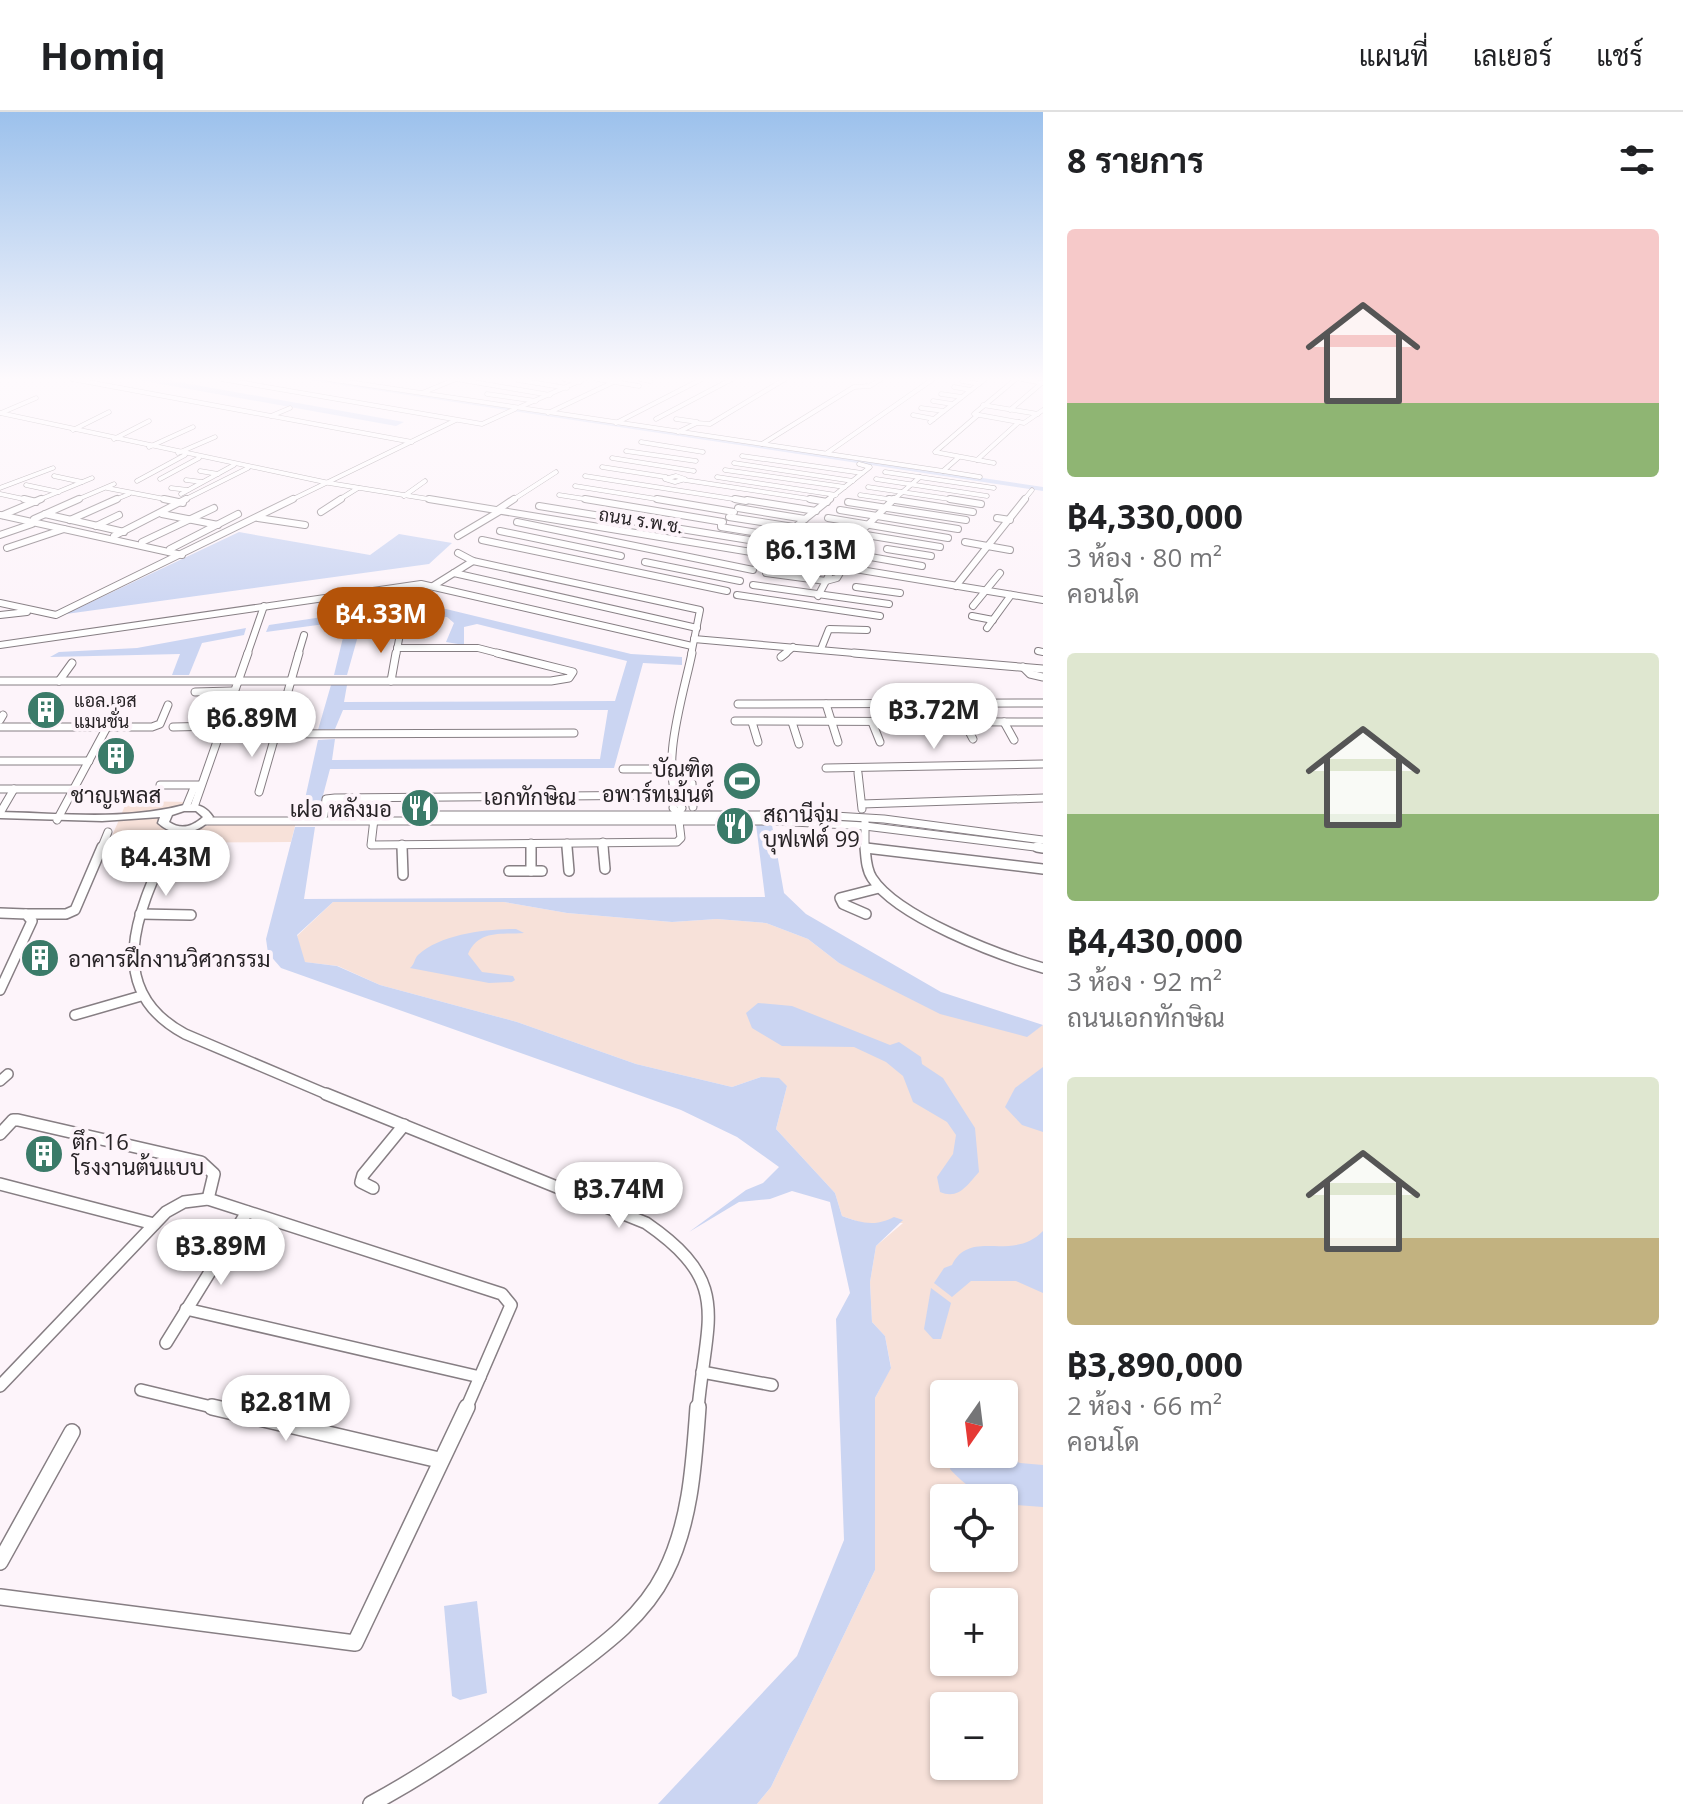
<!DOCTYPE html>
<html lang="th">
<head>
<meta charset="utf-8">
<style>
	body { margin:0; font-family:"Open Sans",Sarabun,sans-serif; background:#f2f2f2; color:#202124; height:100vh; display:flex; flex-direction:column; font-size:30px; white-space:nowrap }
	* { box-sizing:border-box; margin:0 }
	p { font-size:26px; color:#757577 }
	.icon { flex:none; width:44px; height:44px; fill:none; stroke:currentColor; stroke-width:2; stroke-linecap:round; stroke-linejoin:round }
	.map { position:relative; flex:1; overflow:hidden }
	.side { display:flex; flex-direction:column; background:#fff; width:640px }
	.side>* { flex:none }
	.needle { width:52px; rotate:194deg }
	.buttons { position:absolute; left:930px; top:1268px; display:grid; gap:16px }
	.buttons a { display:grid; place-items:center; width:88px; height:88px; border-radius:8px; background:#fff; box-shadow:0 2px 6px #0004; font-size:40px }
	.price { position:absolute; translate:-50% -68px; padding:0 18px; border-radius:28px; background:#fff; color:#222; font-size:26px; line-height:52px; filter:drop-shadow(0 2px 4px #0008) }
	.price::after { content:''; position:absolute; left:50%; top:48px; width:24px; height:18px; margin-left:-12px; background:inherit; clip-path:polygon(0 0,100% 0,50% 100%) }
	.price.active { background:#b45309; color:#fff }
	ul { padding:0; list-style:none }
	li { display:grid; align-content:center; gap:16px; height:424px; padding:0 24px }
	li span { display:grid; place-items:center; height:248px; border-radius:8px; color:#555 }
	li>.icon { margin-inline-start:auto }
	span .icon { width:144px; height:144px; fill:#fffc; stroke-width:1 }
	li b { font-size:34px }
	h2 { display:flex; justify-content:space-between; align-items:center; height:96px; padding:0 24px; font-size:34px }
	header { display:flex; align-items:center; gap:48px; box-sizing:border-box; height:112px; padding:0 40px; background:#fff; border-bottom:2px solid #e0e0e0 }
	header strong { font-size:38px }
	nav { display:flex; gap:44px; margin-inline-start:auto; font-size:28px }
	main { display:flex; flex:1; min-height:0 }
	.map>svg:first-child { display:block }
</style>
</head>
<body>
<header>
<strong>Homiq</strong>
<nav><a>แผนที่</a><a>เลเยอร์</a><a>แชร์</a></nav>
</header>
<main>
<div class="map">
<svg width="1043" height="1692" viewBox="0 0 1043 1692">
	<rect width="100%" height="100%" fill="#fdf4fa"/>
	<g fill="#f7e1d9" fill-rule="evenodd">
		<polygon points="127,689 192,690 161,710 185,722 214,711 296,710 291,730 109,731"/>
		<path d="M333,790H504L567,801L672,810L717,807L766,811L808,827L839,851L1027,924L1043,913V1692H757L771,1675L875,1458V1286L891,1255L885,1224L872,1210L870,1170L876,1134L903,1111H862L842,1104L835,1081L776,1017L787,974L761,965L732,975L636,952L517,910L380,873L338,854L304,850L297,824ZM944,1282H1004V1342H944ZM944,1386H1004V1446H944ZM944,1490H1004V1550H944ZM944,1594H1004V1654H944Z"/>
	</g>
	<g fill="#cbd5f2">
		<polygon points="133,267 162,267 404,310 396,314"/>
		<polygon points="239,420 370,443 399,422 452,431 429,452 66,502"/>
		<polygon points="396,494 446,497 631,542 682,545 682,553 643,551 614,656 330,657 321,691 303,696 318,628 335,627 332,648 600,647 608,598 343,598 335,617 318,618 331,573 347,573 344,590 615,589 627,549 477,512 464,515 464,533 446,530 454,511 447,505 363,506 347,563 334,563 347,509 266,520 269,513"/>
		<polygon points="246,516 244,523 202,531 189,563 172,563 180,542 50,545 59,540 137,536"/>
		<path d="M756,712L772,713L784,781L806,802L941,880L1043,913L1027,925L940,902L839,851L808,827L766,811L717,807L672,810L567,801L504,790H333L297,823L305,850L337,854L380,873L517,910L636,952L732,975L761,965L779,966L787,974L776,1017L835,1081L842,1104C861,1111 875,1115 894,1105L903,1108L876,1134L870,1170L872,1210L885,1224L891,1256L875,1286V1458L771,1675L757,1692H658L797,1544L844,1428L836,1207L850,1181L830,1090L792,1079L770,1087L739,1090L689,1120L746,1078L763,1071L779,1055L737,1025L681,998L281,856L268,841L266,827L295,715H315L304,787L765,785Z"/>
		<path d="M516,817L524,821C502,823 479,817 468,842L482,860L513,864L515,868L512,870L489,871L410,856C415,852 414,847 418,843C441,822 487,817 516,817Z"/>
		<path d="M758,891L792,894L890,933L899,930L921,945L922,952L943,966L975,1016L979,1060C967,1073 959,1088 940,1080L937,1065L953,1042L956,1023L947,1010L913,990L903,964L886,950L854,935L782,934L752,916L746,901Z"/>
		<polygon points="1043,955 1043,1020 1022,1013 1005,995 1015,976"/>
		<path d="M1043,1119V1181L1016,1169H971L952,1185L934,1171L944,1156L952,1153C970,1116 1012,1151 1043,1119Z"/>
		<polygon points="931,1176 951,1191 941,1227 933,1227 924,1217"/>
		<path d="M953,1342H998L1020,1351L1043,1353V1395L1004,1392V1386C982,1386 964,1373 950,1357Z"/>
		<polygon points="477,1489 487,1581 460,1588 452,1584 444,1494"/>
	</g>
	<g fill="none" stroke-linecap="round" stroke-linejoin="round">
		<polygon fill="#cbd5f2" fill-rule="evenodd" points="302,267 315,267 1043,375 1043,379"/>
		<defs>
			<g id="minor-far5">
				<polyline points="72,267 412,330"/>
				<polyline points="221,267 482,312 515,297"/>
				<polyline points="328,267 943,359 959,345"/>
				<polyline points="456,267 550,283"/>
				<polyline points="564,267 580,270"/>
				<polyline points="597,267 639,274"/>
				<polyline points="640,267 650,269"/>
				<polyline points="1016,267 974,302 1024,311 1043,298"/>
				<polyline points="1021,267 1043,271"/>
				<polyline points="518,268 567,276"/>
				<polyline points="962,269 979,272"/>
				<polyline points="954,275 971,278"/>
				<polyline points="422,281 456,267"/>
				<polyline points="487,282 536,289"/>
				<polyline points="941,282 962,285"/>
				<polyline points="933,289 952,292"/>
				<polyline points="983,293 1038,302"/>
				<polyline points="520,295 584,267"/>
				<polyline points="921,296 944,299"/>
				<polyline points="1010,298 1043,270"/>
				<polyline points="0,301 329,371 441,389"/>
				<polyline points="1,301 36,286"/>
				<polyline points="548,301 620,267"/>
				<polyline points="913,303 934,307"/>
				<polyline points="978,303 935,340 994,351"/>
				<polyline points="271,304 290,296"/>
				<polyline points="656,307 732,267"/>
				<polyline points="676,307 697,310"/>
				<polyline points="930,310 985,267"/>
				<polyline points="616,311 702,267"/>
				<polyline points="73,318 109,300"/>
				<polyline points="678,320 697,311 710,312 785,267"/>
				<polyline points="114,327 149,309"/>
				<polyline points="641,330 703,340"/>
				<polyline points="762,332 854,275 870,274 881,267"/>
				<polyline points="149,335 193,315"/>
				<polyline points="626,339 696,349"/>
				<polyline points="178,341 215,325"/>
				<polyline points="827,341 933,267"/>
				<polyline points="742,344 862,361"/>
				<polyline points="612,346 694,359"/>
				<polyline points="977,348 1019,310"/>
				<polyline points="734,351 853,369"/>
				<polyline points="602,355 666,365"/>
				<polyline points="725,358 845,375"/>
				<polyline points="200,359 218,362"/>
				<polyline points="943,359 980,365"/>
				<polyline points="885,360 994,376"/>
				<polyline points="54,364 82,370"/>
				<polyline points="585,364 746,389"/>
				<polygon points="676,364 685,367 675,370 665,367"/>
				<polyline points="717,365 836,383"/>
				<polyline points="160,367 199,346"/>
				<polyline points="876,367 987,384"/>
				<polyline points="186,368 202,370"/>
				<polyline points="685,368 823,389"/>
				<polyline points="137,369 185,343"/>
				<polyline points="26,373 59,380"/>
				<polyline points="575,374 669,389"/>
				<polyline points="868,375 963,389"/>
				<polyline points="0,376 53,356"/>
				<polyline points="107,376 175,389"/>
				<polyline points="171,376 188,378"/>
				<polyline points="0,382 33,389"/>
				<polyline points="181,382 234,353"/>
				<polyline points="559,383 598,389"/>
				<polyline points="860,383 902,389"/>
				<polyline points="404,384 425,369"/>
				<polyline points="747,388 755,389"/>
				<polyline points="36,389 92,366"/>
				<polyline points="74,389 114,372"/>
				<polyline points="112,389 129,382"/>
				<polyline points="182,389 248,356"/>
				<polyline points="289,389 456,308"/>
				<polyline points="337,389 358,376"/>
				<polyline points="511,389 556,360"/>
				<polyline points="827,389 870,355 859,352"/>
				<polyline points="892,389 920,365"/>
				<polyline points="1023,389 1032,378"/>
			</g>
			<g id="minor-far4">
				<polyline points="24,387 36,390"/>
				<polyline points="164,387 183,391"/>
				<polyline points="429,387 1043,488"/>
				<polyline points="585,387 723,410"/>
				<polyline points="657,387 734,400"/>
				<polyline points="735,387 746,389"/>
				<polyline points="810,387 827,390"/>
				<polyline points="889,387 973,400"/>
				<polyline points="950,387 981,392"/>
				<polyline points="747,388 816,399"/>
				<polyline points="848,390 966,408"/>
				<polyline points="539,394 774,432 830,387"/>
				<polyline points="738,396 805,407"/>
				<polyline points="840,398 958,417"/>
				<polyline points="496,399 514,387"/>
				<polyline points="321,400 341,387"/>
				<polyline points="45,402 124,420"/>
				<polyline points="162,402 218,413"/>
				<polyline points="0,403 182,443"/>
				<polyline points="3,403 41,387"/>
				<polyline points="729,405 794,415"/>
				<polyline points="258,406 305,413"/>
				<polyline points="828,406 948,426"/>
				<polyline points="997,406 1010,408"/>
				<polyline points="34,407 79,387"/>
				<polyline points="70,408 117,387"/>
				<polyline points="517,410 753,458"/>
				<polyline points="721,412 721,415 782,425"/>
				<polyline points="96,414 119,403"/>
				<polyline points="817,415 940,435"/>
				<polyline points="500,419 621,444"/>
				<polyline points="0,423 32,412"/>
				<polyline points="114,424 186,387"/>
				<polyline points="458,424 500,399"/>
				<polyline points="809,424 848,430"/>
				<polyline points="482,428 727,479"/>
				<polyline points="142,430 214,396"/>
				<polyline points="965,430 1010,438"/>
				<polyline points="796,432 922,454"/>
				<polyline points="7,436 64,417"/>
				<polyline points="170,437 238,402"/>
				<polyline points="887,437 931,444"/>
				<polyline points="458,441 473,449 700,498 691,543"/>
				<polyline points="645,450 740,469"/>
				<polyline points="827,453 894,387"/>
				<polyline points="833,454 826,469 837,466 843,456"/>
				<polyline points="454,461 697,516"/>
				<polyline points="766,461 826,469 818,484"/>
				<polyline points="753,473 889,492"/>
				<polyline points="433,474 473,449"/>
				<polyline points="956,474 1025,387"/>
				<polyline points="856,475 900,481"/>
				<polyline points="737,483 880,504"/>
				<polyline points="0,491 56,503 293,387"/>
				<polyline points="973,494 1000,461"/>
				<polyline points="0,503 27,500"/>
				<polyline points="972,504 993,508"/>
				<polyline points="987,516 1011,483"/>
				<polyline points="694,527 877,543"/>
				<polyline points="0,533 421,472 692,534"/>
				<polyline points="397,536 478,536 505,543"/>
				<polyline points="821,537 829,517 867,518"/>
				<polyline points="1038,539 1043,540"/>
				<polyline points="247,543 264,494"/>
				<polyline points="298,543 304,523"/>
				<polyline points="396,543 400,522"/>
				<polyline points="784,543 793,535"/>
			</g>
			<g id="minor-far3">
				<polyline points="854,541 1043,557"/>
				<polyline points="781,545 786,541"/>
				<polyline points="1023,555 1030,562 1043,565"/>
				<polyline points="0,569 551,569 569,566 573,560 497,541"/>
				<polyline points="59,569 72,551"/>
				<polyline points="391,569 396,541"/>
				<polyline points="195,580 232,579"/>
				<polyline points="738,592 1043,591"/>
				<polyline points="826,592 838,630"/>
				<polyline points="0,608 3,603"/>
				<polyline points="735,609 1043,610"/>
				<polyline points="752,610 758,630"/>
				<polyline points="792,610 799,632"/>
				<polyline points="872,610 880,630"/>
				<polyline points="964,610 973,627"/>
				<polyline points="1004,610 1014,628"/>
				<polyline points="0,615 152,615 160,612 168,593"/>
				<polyline points="173,615 220,614"/>
				<polyline points="217,622 574,621"/>
				<polyline points="0,649 89,649"/>
				<polyline points="826,656 1043,652"/>
				<polyline points="623,657 670,657"/>
				<polyline points="858,661 862,697"/>
				<polyline points="672,665 692,671 693,695"/>
				<polyline points="160,673 199,673"/>
				<polyline points="0,677 75,677"/>
				<polyline points="259,680 299,541"/>
				<polyline points="862,692 1043,686"/>
				<polyline points="186,695 193,678 199,674"/>
				<polyline points="194,695 248,541"/>
				<polyline points="0,701 14,677"/>
				<path d="M678,701L682,696C657,661 684,581 692,541"/>
				<polyline points="324,703 326,687 335,686 675,683"/>
				<polyline points="424,703 818,703 884,707 1043,728"/>
				<polyline points="374,707 371,733 677,730 681,726 678,701 673,696 675,686"/>
				<polyline points="57,708 107,615"/>
				<polyline points="206,709 776,709 865,714 1043,736"/>
				<polyline points="865,710 865,737"/>
				<polyline points="603,730 604,737"/>
				<polyline points="531,731 531,737"/>
				<polyline points="567,731 567,737"/>
				<polyline points="402,732 402,737"/>
				<polyline points="866,736 877,737"/>
				<polyline points="101,737 108,720"/>
				<polyline points="167,737 176,718"/>
			</g>
			<g id="minor-far2">
				<path d="M168,735C137,800 103,878 185,922L331,984"/>
				<polyline points="402,735 403,763"/>
				<polyline points="531,735 531,759"/>
				<polyline points="567,735 569,759"/>
				<polyline points="603,735 605,757"/>
				<path d="M865,735C866,745 866,757 872,766C897,805 998,843 1043,856"/>
				<polyline points="1037,735 1043,736"/>
				<polyline points="866,736 1043,757"/>
				<polyline points="120,745 164,743"/>
				<polyline points="509,759 542,759"/>
				<polyline points="0,801 26,802 32,809 0,878"/>
				<polyline points="26,802 66,802 75,798 102,735"/>
				<polyline points="140,802 191,803"/>
				<polyline points="866,802 843,792 840,786 879,776"/>
				<polyline points="75,903 141,884"/>
				<polyline points="0,969 8,962"/>
			</g>
			<g id="minor-far1">
				<path d="M326,982L646,1111C733,1171 706,1205 698,1297"/>
				<polyline points="0,1022 13,1008 18,1008 201,1050 214,1062 208,1087"/>
				<polyline points="0,1072 154,1112"/>
				<polyline points="373,1076 361,1070 363,1063 404,1013"/>
				<polyline points="186,1197 480,1265"/>
				<polyline points="166,1231 247,1100"/>
				<polyline points="702,1260 772,1273"/>
				<polyline points="0,1274 166,1100 184,1090 208,1087 502,1182 511,1193 466,1297"/>
				<polyline points="141,1278 220,1297"/>
			</g>
			<g id="minor">
				<polyline points="212,1295 439,1348"/>
				<polyline points="0,1450 72,1320"/>
				<polyline points="0,1485 355,1531 467,1295"/>
				<path d="M371,1692C436,1657 495,1615 553,1571C595,1539 641,1509 665,1461C691,1410 694,1350 698,1295"/>
			</g>
			<path id="tertiary" d="M184,693C197,691 206,694 213,705C199,722 175,727 158,711L160,705L102,709L0,706V700C61,701 123,709 184,693ZM184,699H196L203,705C192,715 181,718 169,710L172,703Z"/>
		</defs>
		<use href="#minor-far5" stroke="#867e83" stroke-width="5"/>
		<use href="#minor-far4" stroke="#867e83" stroke-width="8"/>
		<use href="#minor-far3" stroke="#867e83" stroke-width="9"/>
		<use href="#minor-far2" stroke="#867e83" stroke-width="12"/>
		<use href="#minor-far1" stroke="#867e83" stroke-width="14"/>
		<use href="#minor" stroke="#867e83" stroke-width="18"/>
		<use href="#tertiary" stroke="#867e83" stroke-width="3"/>
		<use href="#minor-far5" stroke="#fff" stroke-width="4"/>
		<use href="#minor-far4" stroke="#fff" stroke-width="6"/>
		<use href="#minor-far3" stroke="#fff" stroke-width="7"/>
		<use href="#minor-far2" stroke="#fff" stroke-width="9"/>
		<use href="#minor-far1" stroke="#fff" stroke-width="11"/>
		<use href="#minor" stroke="#fff" stroke-width="15"/>
		<use href="#tertiary" fill="#fff" fill-rule="evenodd"/>
	</g>
	<linearGradient id="sky" x2="0" y2="1"><stop stop-color="#9cc1ec"/><stop offset="0.53" stop-color="#fefafd"/><stop offset="1" stop-color="#fefafd" stop-opacity="0"/></linearGradient>
	<rect width="1043" height="504" fill="url(#sky)"/>
	<defs>
		<symbol id="building-disc" viewBox="-11 -11 22 22"><circle r="9.5" fill="#3b7b69" stroke="#fdf4fa"/><path d="M-4-6H4V6H1V3H-1V6H-4ZM-2.5-4.3h1.7v1.8h-1.7ZM.8-4.3h1.7v1.8H.8ZM-2.5-1h1.7V.8h-1.7ZM.8-1h1.7V.8H.8Z" fill="#fff"/></symbol>
		<symbol id="stadium-disc" viewBox="-11 -11 22 22"><circle r="9.5" fill="#3b7b69" stroke="#fdf4fa"/><path d="M0-5a6.5 5 0 1 0 0 10a6.5 5 0 1 0 0-10ZM-3.5-1.8h7v3.6h-7Z" fill="#fff"/></symbol>
		<symbol id="restaurant-disc" viewBox="-11 -11 22 22"><circle r="9.5" fill="#3b7b69" stroke="#fdf4fa"/><path d="M-5-6h1v4h1v-4h1v4h1v-4h1v5L-1.5 .5V6h-2V.5L-5-1ZM5-6V6H3V1.5H1.5Q1.5-4 5-6Z" fill="#fff"/></symbol>
	</defs>
	<g fill-rule="evenodd">
		<use href="#building-disc" x="24" y="576" width="44" height="44"/>
		<use href="#building-disc" x="94" y="622" width="44" height="44"/>
		<use href="#stadium-disc" x="720" y="647" width="44" height="44"/>
		<use href="#restaurant-disc" x="398" y="674" width="44" height="44"/>
		<use href="#restaurant-disc" x="713" y="692" width="44" height="44"/>
		<use href="#building-disc" x="18" y="824" width="44" height="44"/>
		<use href="#building-disc" x="22" y="1020" width="44" height="44"/>
	</g>
	<g text-anchor="middle" dominant-baseline="central" stroke-width="8" stroke-linejoin="round" paint-order="stroke">
		<g font-size="18" fill="#272326" stroke="#fdf4fa">
			<text transform="translate(641 408) rotate(9)">ถนน ร.พ.ช.</text>
		</g>
		<g font-size="18" fill="#272326" stroke="#fdf4fa" text-anchor="start">
			<text x="74" y="588">แอล.เอส<tspan x="74" dy="21">แมนชั่น</tspan></text>
		</g>
		<g font-size="22" fill="#272326" stroke="#fdf4fa" text-anchor="start">
			<text x="714" y="656" text-anchor="end">บัณฑิต<tspan x="714" dy="25">อพาร์ทเม้นต์</tspan></text>
			<text x="116" y="682" text-anchor="middle">ชาญเพลส</text>
			<text x="392" y="696" text-anchor="end">เฝอ หลังมอ</text>
			<text x="763" y="701">สถานีจุ่ม<tspan x="763" dy="25">บุฟเฟต์ 99</tspan></text>
			<text x="68" y="846">อาคารฝึกงานวิศวกรรม</text>
			<text x="72" y="1029">ตึก 16<tspan x="72" dy="25">โรงงานต้นแบบ</tspan></text>
		</g>
		<g font-size="22" fill="#272326" stroke="#fdf4fa">
			<text x="530" y="684">เอกทักษิณ</text>
		</g>
	</g>
</svg>
<div class="buttons">
<a><svg class="needle" viewBox="-14 -14 28 28"><path d="M0-13l5 13h-10z" fill="#e53935"/><path d="M0 13l5-13h-10z" fill="#757577"/></svg></a>
<a><svg class="icon" aria-label="locate" viewBox="0 0 24 24"><circle cx="12" cy="12" r="6"/><path d="M12 2v4M12 18v4M2 12h4M18 12h4"/></svg></a>
<a>+</a>
<a>−</a>
</div>
<b class="price" style="left:811px;top:479px">฿6.13M</b>
<b class="price active" style="left:381px;top:543px">฿4.33M</b>
<b class="price" style="left:934px;top:639px">฿3.72M</b>
<b class="price" style="left:252px;top:647px">฿6.89M</b>
<b class="price" style="left:166px;top:786px">฿4.43M</b>
<b class="price" style="left:619px;top:1118px">฿3.74M</b>
<b class="price" style="left:221px;top:1175px">฿3.89M</b>
<b class="price" style="left:286px;top:1331px">฿2.81M</b>
</div>
<section class="side">
<h2>8 รายการ<svg class="icon" aria-label="filters" viewBox="0 0 24 24"><path d="M4 7h16M4 17h16"/><circle cx="9" cy="7" r="2"/><circle cx="15" cy="17" r="2"/></svg></h2>
<ul>
<li><span style="background:linear-gradient(#f6c9c9 70%,#8fb573 0)"><svg class="icon" aria-label="home" viewBox="0 0 24 24"><path d="M3 11l9-7 9 7M6 9v11h12V9"/></svg></span><div><b>฿4,330,000</b><p>3 ห้อง · 80 m²</p><p>คอนโด</p></div></li>
<li><span style="background:linear-gradient(#dfe7d0 65%,#8fb573 0)"><svg class="icon" aria-label="home" viewBox="0 0 24 24"><path d="M3 11l9-7 9 7M6 9v11h12V9"/></svg></span><div><b>฿4,430,000</b><p>3 ห้อง · 92 m²</p><p>ถนนเอกทักษิณ</p></div></li>
<li><span style="background:linear-gradient(#dfe7d0 65%,#c2b280 0)"><svg class="icon" aria-label="home" viewBox="0 0 24 24"><path d="M3 11l9-7 9 7M6 9v11h12V9"/></svg></span><div><b>฿3,890,000</b><p>2 ห้อง · 66 m²</p><p>คอนโด</p></div></li>
</ul>
</section>
</main>
</body>
</html>
